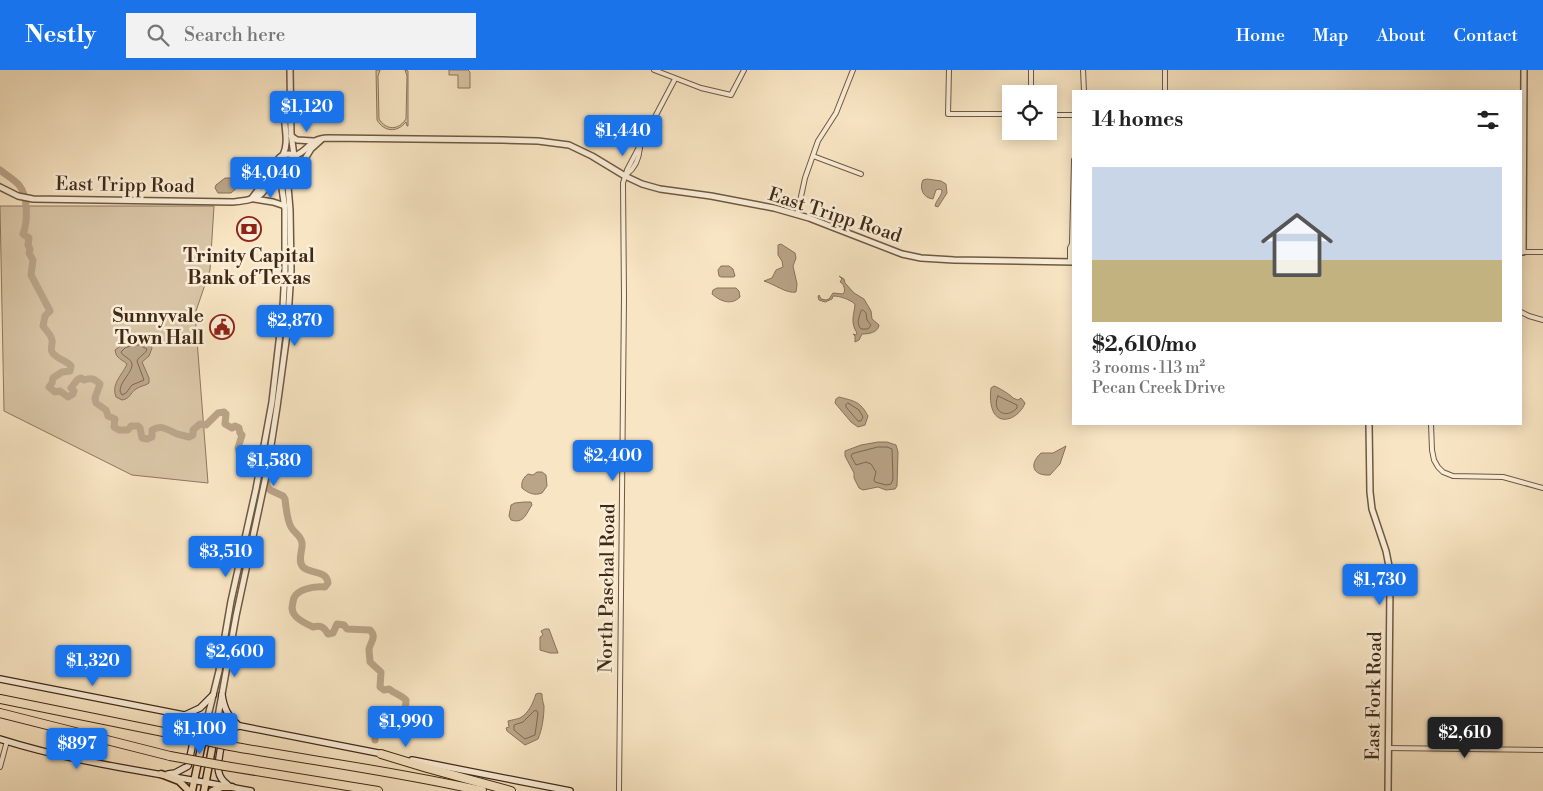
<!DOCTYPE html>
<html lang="en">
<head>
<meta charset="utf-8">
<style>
	body { margin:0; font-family:"Libre Bodoni",serif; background:#f2f2f2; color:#222; height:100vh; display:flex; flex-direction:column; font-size:19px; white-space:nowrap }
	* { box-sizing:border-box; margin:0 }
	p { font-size:16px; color:#767676 }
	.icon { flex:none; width:28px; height:28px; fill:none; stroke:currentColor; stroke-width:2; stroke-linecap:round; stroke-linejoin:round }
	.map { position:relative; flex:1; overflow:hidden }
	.panel { position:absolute; left:1072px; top:20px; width:450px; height:335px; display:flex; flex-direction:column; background:#fff; border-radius:0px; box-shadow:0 2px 12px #0003 }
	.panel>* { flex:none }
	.fabs { position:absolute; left:1002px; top:15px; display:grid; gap:10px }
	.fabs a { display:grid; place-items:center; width:55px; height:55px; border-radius:0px; background:#fff; box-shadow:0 2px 12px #0003; font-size:25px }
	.price { position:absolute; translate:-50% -42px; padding:0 11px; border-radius:5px; background:#1a73e8; color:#fff; font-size:16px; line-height:32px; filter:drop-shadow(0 1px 2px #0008) }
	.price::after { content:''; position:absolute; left:50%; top:30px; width:15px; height:11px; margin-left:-8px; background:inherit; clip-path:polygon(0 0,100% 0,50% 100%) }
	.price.current { background:#222; color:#fff }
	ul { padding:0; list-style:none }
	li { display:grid; align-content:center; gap:10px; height:265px; padding:0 20px }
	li+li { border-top:1px solid #e0e0e0 }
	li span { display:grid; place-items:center; height:155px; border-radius:0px; color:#555 }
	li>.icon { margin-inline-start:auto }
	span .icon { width:90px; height:90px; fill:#fffc; stroke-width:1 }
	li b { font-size:21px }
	h2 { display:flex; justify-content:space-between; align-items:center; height:60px; padding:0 20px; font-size:21px }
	header { display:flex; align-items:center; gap:30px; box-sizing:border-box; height:70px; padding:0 25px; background:#1a73e8; color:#fff }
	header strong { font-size:24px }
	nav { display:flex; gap:28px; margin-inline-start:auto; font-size:18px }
	.search { width:350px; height:45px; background:#f2f2f2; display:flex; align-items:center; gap:12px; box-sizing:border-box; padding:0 18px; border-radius:0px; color:#767676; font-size:19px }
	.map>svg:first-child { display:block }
</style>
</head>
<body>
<header>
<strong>Nestly</strong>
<div class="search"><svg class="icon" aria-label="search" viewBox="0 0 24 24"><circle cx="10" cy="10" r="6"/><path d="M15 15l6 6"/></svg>Search here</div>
<nav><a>Home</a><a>Map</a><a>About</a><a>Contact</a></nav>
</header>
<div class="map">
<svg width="1543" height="721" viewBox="0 0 1543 721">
	<rect width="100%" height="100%" fill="#f8e5c3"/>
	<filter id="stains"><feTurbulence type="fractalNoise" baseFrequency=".004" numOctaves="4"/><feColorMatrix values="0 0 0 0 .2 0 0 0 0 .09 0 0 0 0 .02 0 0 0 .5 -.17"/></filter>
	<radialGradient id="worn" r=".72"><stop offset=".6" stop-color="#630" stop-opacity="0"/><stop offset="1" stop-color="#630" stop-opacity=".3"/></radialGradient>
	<g fill="#d9c5a6" stroke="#8d775e">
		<path d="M376,0H380L378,6L379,49C386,60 398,61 406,49L407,6L405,0L408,1V56H407L406,52C397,63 384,62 377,50Z"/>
		<polygon points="449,0 468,0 470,2 470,18 458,18 458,5 449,5"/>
		<polygon points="0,136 214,136 210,200 195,244 208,413 132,405 4,341"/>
	</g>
	<g fill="#baa589" stroke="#8a735b">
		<polygon points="225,108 230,108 238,111 239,116 231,123 218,123 215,118 216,115"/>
		<path d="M927,109L941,111L946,114L947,123L938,137L935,136C936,130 942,126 942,120L939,119L936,120L933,129C923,128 919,118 923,110Z"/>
		<path d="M781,174L795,183L796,188L793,196L797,214L796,222C787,224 774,214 764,211L772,208L776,200L783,197L782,191L778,185V175Z"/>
		<polygon points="721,196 729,196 733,199 735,206 733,207 721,207 719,206 718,200"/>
		<path d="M839,206L844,209L845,213L854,223L864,229L871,241L872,249L879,255C878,263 868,264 862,264L859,270L855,272V266L853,264L856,265L857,263C850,252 854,246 855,234C849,229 840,226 833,226L832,229L825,232L819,230L818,227L819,225L821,229L826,230L829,229L833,223L843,224C846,221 844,216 842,213L840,212L842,209Z"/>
		<path d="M717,218H736L739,221L740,227C731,236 720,231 712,224L713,220Z"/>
		<path d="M140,269L151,275L152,278L149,286L142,292L149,308V313C145,316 140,316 136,319C130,323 130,329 122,330L116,327C111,313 122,306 127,294C122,289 116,289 115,280L123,274Z"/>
		<path d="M994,316C998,317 1011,325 1013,328L1018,330L1021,328L1025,333C1021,345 1003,357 994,343C990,336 990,325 991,318Z"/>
		<path d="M839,327C854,331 860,331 868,346L865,355L858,357L851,352L835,333L836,329Z"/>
		<polygon points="878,372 887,372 896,375 898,382 897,416 895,419 886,420 878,417 863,420 859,418 854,408 854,403 845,386 845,381 861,375"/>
		<path d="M1066,376L1060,394L1050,405C1032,406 1029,394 1041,383H1053Z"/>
		<path d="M537,402H542L546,405L547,416L542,423C534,426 528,423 522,418C521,412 523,408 528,404L533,405Z"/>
		<path d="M524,432H531L532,435C526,444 524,454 511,450L509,446L511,435L515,433Z"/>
		<polygon points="545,559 549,559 558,583 550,583 540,580 540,567 543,565 541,561"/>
		<path d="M540,623L542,624C542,629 543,632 544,636C544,647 542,660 538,669L525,675L507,661L506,658L509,657L508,651C512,650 517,649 520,648C529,643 533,633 536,624Z"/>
	</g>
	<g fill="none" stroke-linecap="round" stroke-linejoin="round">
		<g stroke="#7e6750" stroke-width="1">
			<path d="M863,240L866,243L867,250L871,255L868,259H861C856,253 859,248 861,241Z"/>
			<path d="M134,275H139L147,279C146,284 139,286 137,291L144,310L132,315L126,323L122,325L120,321C120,311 133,302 132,294C131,288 123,287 121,282L125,278Z"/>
			<path d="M998,326L1017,335V338C1006,350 991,341 998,326Z"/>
			<polygon points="848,333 859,340 863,347 861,351 858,351 846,337 846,335"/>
			<polygon points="878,377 887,377 892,379 893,409 891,414 886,415 875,412 874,410 876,402 871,394 866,392 856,395 851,386 852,384"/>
			<polygon points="537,641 538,643 535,665 525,669 514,660 514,655 523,652 534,641"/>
		</g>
		<path stroke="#baa589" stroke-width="7" d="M0,100C6,105 14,109 19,115C28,126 28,151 23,164L29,168L28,175L30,179L29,183L33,190L31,205L50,241L45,246L43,256C46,260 51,265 52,270C53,274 50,277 52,282C56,289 66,290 71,296L70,301L62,302L53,308L52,313L49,317L55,322L60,321L68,327L73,324L74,321L71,318L77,310L81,308L84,310C91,308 94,308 100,314L95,328L96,333L106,340L108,346L115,349L114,357L119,360H128L131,356H138L140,358L142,368L147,369L152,367V360C162,354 167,360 177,364C181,365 185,366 189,367L193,365V360L200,354L206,355L218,343L224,342L226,344L225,354L232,358L235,356L239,358L240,363L242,365L238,378L240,385L266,408L267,416L270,420L283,426L285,429C286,437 287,450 291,457C294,463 301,465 302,473C303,480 297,491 303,497C310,504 327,500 328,513L325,517C314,516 294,519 293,532C292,537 291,540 294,544C297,550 307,554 313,557C321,555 324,557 328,564L333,563L337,554L344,555L347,559L370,560C377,567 371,571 369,579C369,583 370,588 370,592L381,602L380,617L384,620L389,619C395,624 401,625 406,630C406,640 401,656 391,657C385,658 381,656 375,659V670"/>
		<defs>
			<g id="minor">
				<polyline points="654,0 701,18 731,25 744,0"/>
				<polyline points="949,0 948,44 1011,44"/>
				<polyline points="1083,0 1084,21"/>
				<polyline points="1165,21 1165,0"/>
				<polyline points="1031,24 1031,0"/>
				<polyline points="1049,45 1074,45"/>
				<polyline points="813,86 861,104"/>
				<path d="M627,104C635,98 639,88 640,78"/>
				<polyline points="797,145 805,108 818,71 836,43 853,0"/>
				<polyline points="1523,182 1543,182"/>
				<polyline points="1070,192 1070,178 1072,174"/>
				<polyline points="1074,192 1074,178 1072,174 1074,90"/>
				<polyline points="1521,242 1529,246 1543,250"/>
				<polyline points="1431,354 1432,380 1434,390 1438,397 1443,402 1453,406 1503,407 1543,418"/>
				<polyline points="1388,678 1543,680"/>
				<polyline points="0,697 7,671"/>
				<polyline points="619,721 624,227 623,113 627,100 675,9"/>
			</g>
			<g id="tertiary">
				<polyline points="290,0 291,63 294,86"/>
				<polyline points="291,66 297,70 313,71"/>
				<circle cx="288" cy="96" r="12"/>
				<path d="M283,85C292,67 278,48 289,28"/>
				<path d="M294,86C311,80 307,69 328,68L502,70L538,71L569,75L592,86L625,106L642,114L660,119L711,126L774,138L809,148L902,184L921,188L954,190L1074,192"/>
				<polyline points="300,97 311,79 321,70"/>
				<path d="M0,117L18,126L33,129L233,132C243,131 256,130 263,122C269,116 271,108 279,104"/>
				<polyline points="252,128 276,96"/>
				<polyline points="254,129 273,132 285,136"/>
				<polyline points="1521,182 1523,182 1524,0"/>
				<polyline points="1369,354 1370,422 1372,439 1386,481 1389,496 1390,515 1388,721"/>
				<polyline points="207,650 219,601 231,531 256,419 272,332 283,237 285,200 285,139 280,105"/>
				<polyline points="217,652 236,546 267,401 277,337 287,264 291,200 290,140 288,116 294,107"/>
			</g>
			<g id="secondary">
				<polyline points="0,609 383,684"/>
				<path d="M222,625C224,639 228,646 239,656"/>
				<polyline points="185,645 200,638 213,625"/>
				<path d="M0,669C82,695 167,704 251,721"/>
				<polyline points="412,690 570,721"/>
				<polyline points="168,704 175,703 188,696 195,663 194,655 184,647"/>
				<path d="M228,715C215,706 218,695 220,682C221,678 221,673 222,669C225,663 232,659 238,656"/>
			</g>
			<g id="primary">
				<polyline points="161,704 179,711 189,721"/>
				<polyline points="192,721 207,650"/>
				<polyline points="204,721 217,652"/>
				<polyline points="212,721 222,717 232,717"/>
			</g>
			<g id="motorway">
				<polyline points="0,629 188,667"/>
				<polyline points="0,643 170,686"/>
				<path d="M230,676C314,691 399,702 482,721"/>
				<polyline points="381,684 427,698 511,721"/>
				<polyline points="225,696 378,721"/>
			</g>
		</defs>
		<use href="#minor" stroke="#6f5842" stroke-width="6"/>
		<use href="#tertiary" stroke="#6f5842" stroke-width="8"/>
		<use href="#secondary" stroke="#412917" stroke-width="8"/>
		<use href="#primary" stroke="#412917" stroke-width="9"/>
		<use href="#motorway" stroke="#412917" stroke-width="10"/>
		<use href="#minor" stroke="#faeed8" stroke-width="4"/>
		<use href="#tertiary" stroke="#faeed8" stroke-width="5"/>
		<use href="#secondary" stroke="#faeed8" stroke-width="5.5"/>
		<use href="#primary" stroke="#f8e5c3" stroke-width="6"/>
		<use href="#motorway" stroke="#f8e5c3" stroke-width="8"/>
		<defs>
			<g id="motorway-bridge">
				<polyline points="188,667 230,676"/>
				<polyline points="170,686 225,696"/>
			</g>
		</defs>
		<use href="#motorway-bridge" stroke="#412917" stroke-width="10" stroke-linecap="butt"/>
		<use href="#motorway-bridge" stroke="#f8e5c3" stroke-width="8"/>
	</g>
	<defs>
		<symbol id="bank-ring" viewBox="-11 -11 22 22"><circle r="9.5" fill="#faeed8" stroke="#8f2418" stroke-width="1.5"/><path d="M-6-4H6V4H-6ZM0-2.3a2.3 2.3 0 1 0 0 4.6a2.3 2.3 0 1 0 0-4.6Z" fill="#8f2418"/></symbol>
		<symbol id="civic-ring" viewBox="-11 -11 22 22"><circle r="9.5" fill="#faeed8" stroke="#8f2418" stroke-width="1.5"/><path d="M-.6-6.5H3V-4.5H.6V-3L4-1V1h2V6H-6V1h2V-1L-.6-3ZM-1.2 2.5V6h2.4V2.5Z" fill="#8f2418"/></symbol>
	</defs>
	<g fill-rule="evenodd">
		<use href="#bank-ring" x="235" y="145" width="28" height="28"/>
		<use href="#civic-ring" x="208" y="243" width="28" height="28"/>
	</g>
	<g text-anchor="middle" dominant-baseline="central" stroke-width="5" stroke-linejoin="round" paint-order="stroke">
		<g font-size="19" fill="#412917" stroke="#faeed8">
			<text transform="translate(125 115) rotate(1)">East Tripp Road</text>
			<text transform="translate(835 145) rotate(18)">East Tripp Road</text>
			<text transform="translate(607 518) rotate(-89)">North Paschal Road</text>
			<text transform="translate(1374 626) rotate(-89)">East Fork Road</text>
		</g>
		<g font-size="19" font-weight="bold" fill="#412917" stroke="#faeed8">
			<text x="249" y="186">Trinity Capital<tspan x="249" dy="22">Bank of Texas</tspan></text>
			<text x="204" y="246" text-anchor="end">Sunnyvale<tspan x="204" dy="22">Town Hall</tspan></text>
		</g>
	</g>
	<rect width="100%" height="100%" filter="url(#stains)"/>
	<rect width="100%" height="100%" fill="url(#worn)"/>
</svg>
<div class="fabs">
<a><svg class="icon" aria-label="locate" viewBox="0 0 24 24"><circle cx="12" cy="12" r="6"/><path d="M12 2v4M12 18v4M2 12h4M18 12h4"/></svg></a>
</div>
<b class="price" style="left:307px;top:63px">$1,120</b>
<b class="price" style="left:623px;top:87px">$1,440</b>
<b class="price" style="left:271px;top:129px">$4,040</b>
<b class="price" style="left:295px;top:277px">$2,870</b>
<b class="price" style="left:613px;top:412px">$2,400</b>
<b class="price" style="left:274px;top:417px">$1,580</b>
<b class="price" style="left:226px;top:508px">$3,510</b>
<b class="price" style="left:1380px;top:536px">$1,730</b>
<b class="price" style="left:235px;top:608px">$2,600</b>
<b class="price" style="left:93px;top:617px">$1,320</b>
<b class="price" style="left:406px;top:678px">$1,990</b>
<b class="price" style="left:200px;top:685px">$1,100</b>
<b class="price current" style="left:1465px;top:689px">$2,610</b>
<b class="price" style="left:77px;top:700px">$897</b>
<section class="panel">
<h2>14 homes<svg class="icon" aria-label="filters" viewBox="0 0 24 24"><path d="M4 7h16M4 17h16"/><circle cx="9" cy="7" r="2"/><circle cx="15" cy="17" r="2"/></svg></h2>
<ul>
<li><span style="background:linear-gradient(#c9d6e8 60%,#c2b280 0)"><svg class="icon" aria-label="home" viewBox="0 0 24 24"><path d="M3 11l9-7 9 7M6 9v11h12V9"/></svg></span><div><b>$2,610/mo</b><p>3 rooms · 113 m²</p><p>Pecan Creek Drive</p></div></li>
</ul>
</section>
</div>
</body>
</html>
